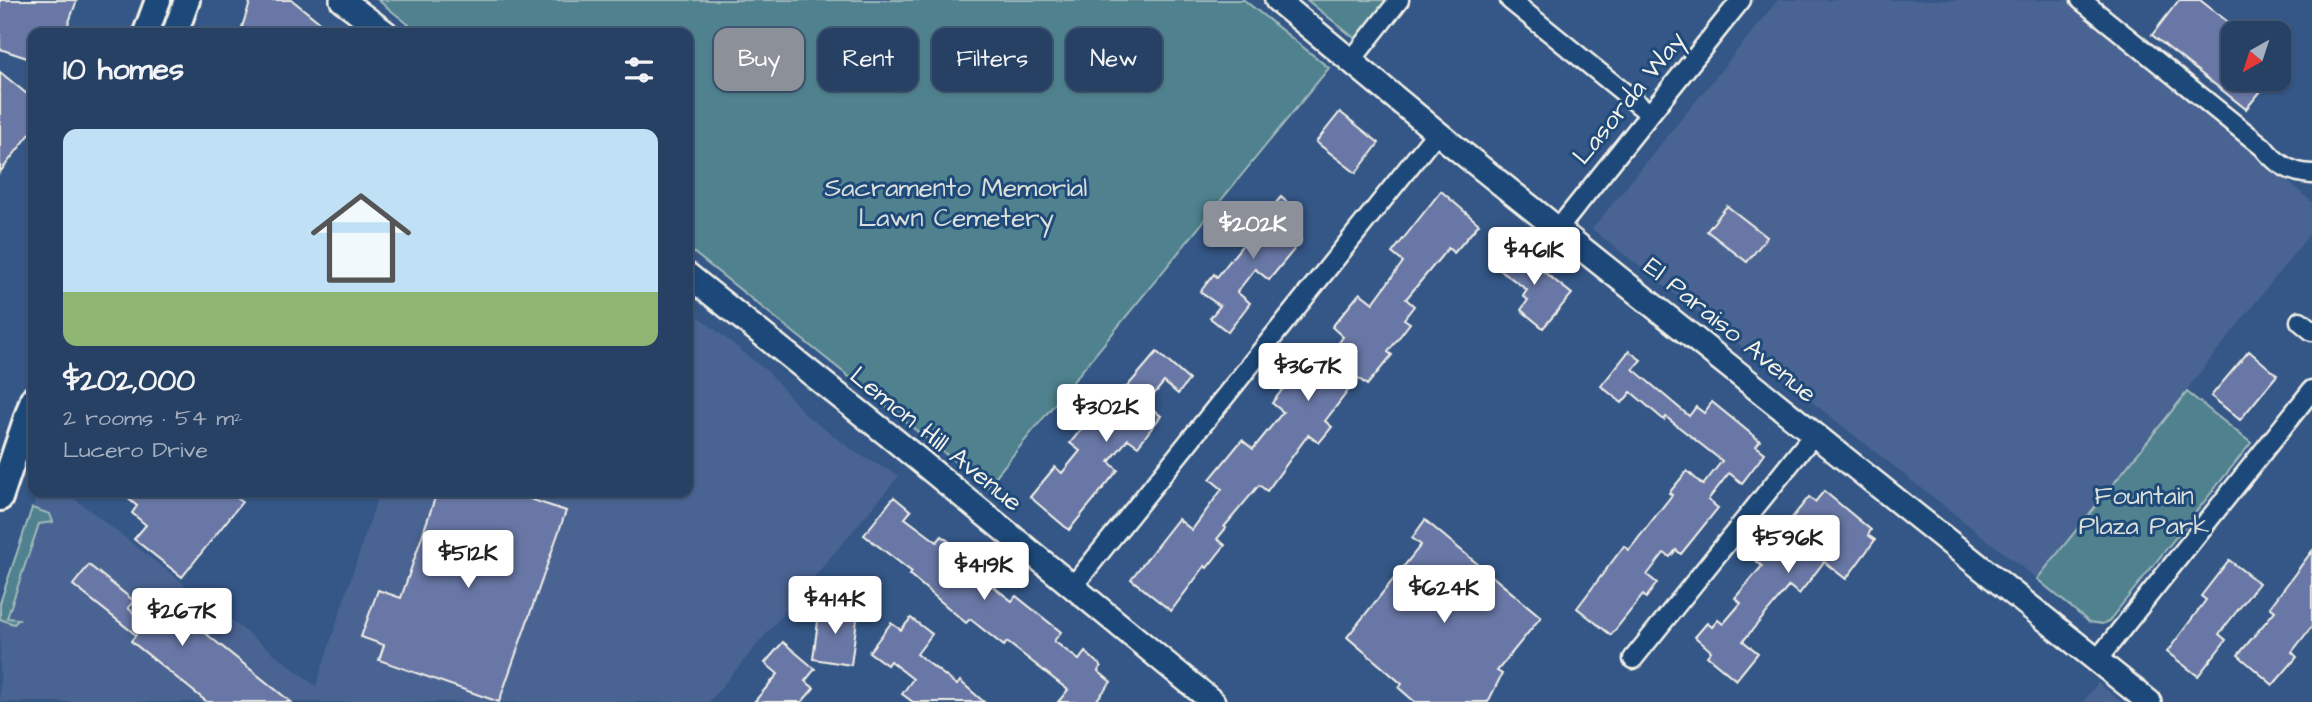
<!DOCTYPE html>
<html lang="en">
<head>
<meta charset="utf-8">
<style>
	body { margin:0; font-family:"Architects Daughter",sans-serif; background:#2f486b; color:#f1f3f6; height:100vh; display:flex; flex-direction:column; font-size:26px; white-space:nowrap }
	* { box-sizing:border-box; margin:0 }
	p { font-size:23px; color:#a4afbf }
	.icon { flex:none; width:38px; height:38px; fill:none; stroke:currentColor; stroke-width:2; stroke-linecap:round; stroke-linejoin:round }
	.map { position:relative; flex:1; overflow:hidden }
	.panel { position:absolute; left:28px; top:28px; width:665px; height:469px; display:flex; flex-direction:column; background:#274165; border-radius:14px; box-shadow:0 2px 5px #0004,0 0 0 2px #435a79 }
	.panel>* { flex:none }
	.banner { position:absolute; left:714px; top:28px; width:665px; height:63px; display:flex; gap:14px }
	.needle { width:46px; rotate:219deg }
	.tools { position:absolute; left:2221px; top:21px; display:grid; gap:14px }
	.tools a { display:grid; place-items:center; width:70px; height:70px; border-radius:14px; background:#274165; box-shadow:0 2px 5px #0004,0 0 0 2px #435a79; font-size:35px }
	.price { position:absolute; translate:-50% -60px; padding:0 16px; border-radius:7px; background:#fff; color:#222; font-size:23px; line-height:46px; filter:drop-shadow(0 2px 4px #0008) }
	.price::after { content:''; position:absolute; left:50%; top:42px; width:21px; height:16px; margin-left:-10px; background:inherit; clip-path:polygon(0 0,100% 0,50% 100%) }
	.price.current { background:#8c9099; color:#fff }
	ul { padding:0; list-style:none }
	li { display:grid; align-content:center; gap:14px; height:371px; padding:0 35px }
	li+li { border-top:2px solid #435a79 }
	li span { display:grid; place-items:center; height:217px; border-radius:14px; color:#555 }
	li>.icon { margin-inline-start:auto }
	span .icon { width:126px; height:126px; fill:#fffc; stroke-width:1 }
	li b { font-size:30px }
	h2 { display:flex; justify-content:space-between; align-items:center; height:84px; padding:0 35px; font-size:30px }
	.tag { padding:0 24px; border-radius:14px; background:#274165; box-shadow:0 2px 5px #0004,0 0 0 2px #435a79; font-size:24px; line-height:63px }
	.tag.current { background:#8c9099; color:#fff }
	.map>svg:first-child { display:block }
</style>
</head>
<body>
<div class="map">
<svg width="2312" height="702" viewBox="0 0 2312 702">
	<rect width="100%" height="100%" fill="#345787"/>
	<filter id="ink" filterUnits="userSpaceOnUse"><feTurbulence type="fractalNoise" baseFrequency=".0143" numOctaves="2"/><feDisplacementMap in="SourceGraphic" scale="14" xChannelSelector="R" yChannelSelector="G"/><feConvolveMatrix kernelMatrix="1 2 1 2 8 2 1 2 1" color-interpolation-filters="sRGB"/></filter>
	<g filter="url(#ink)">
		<g fill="#486492">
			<polygon points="1778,0 2074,0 2312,202 2312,231 2037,579 1592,229"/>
			<polygon points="688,308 768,372 807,416 858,454 899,476 709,702 0,702 0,600 38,492 66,492 316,686 379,492 688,492"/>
			<polygon points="2098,683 2122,702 2083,702"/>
		</g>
		<g fill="#4f828e" stroke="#a2babb" stroke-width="2">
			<polygon points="378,0 1244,0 1329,68 987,487 688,248 688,33 419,33"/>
			<polygon points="1307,0 1398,0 1363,45"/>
			<polygon points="2187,392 2251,443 2108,622 2102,624 2089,622 2037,579"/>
			<polygon points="32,508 50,514 53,522 39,524 7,618 19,619 14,624 0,619 0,603"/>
		</g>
		<g fill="#6877a5" stroke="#f4f1e8" stroke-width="2">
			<polygon points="0,0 77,0 65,33 33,33 33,60 0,49"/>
			<polygon points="251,0 292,0 333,33 240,33"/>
			<polygon points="2179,0 2200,0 2242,33 2233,33 2233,79 2271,79 2246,109 2152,35"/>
			<polygon points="0,72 33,99 33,130 0,172"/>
			<polygon points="1340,112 1379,143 1356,173 1316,142"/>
			<polygon points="1441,191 1479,224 1454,253 1448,248 1406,299 1414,306 1404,319 1410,323 1388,352 1392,355 1367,385 1358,378 1325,421 1332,427 1319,443 1308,435 1267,491 1259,485 1224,527 1226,528 1217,539 1225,545 1207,568 1205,566 1171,611 1131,579 1178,519 1192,530 1222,489 1210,479 1242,440 1253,449 1283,412 1272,403 1300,367 1313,378 1343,337 1332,327 1360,293 1373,303 1403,262 1392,253"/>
			<polygon points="1281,197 1301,214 1287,230 1301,241 1269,280 1255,269 1237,292 1250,303 1228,332 1210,318 1220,306 1200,292 1214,274 1217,277 1255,229 1248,222 1262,206 1268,212"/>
			<polygon points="1727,206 1767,237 1747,262 1707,231"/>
			<polygon points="1511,246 1572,294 1543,328 1521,310 1528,300 1523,296 1527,290 1495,266"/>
			<polygon points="1629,351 1641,360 1633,369 1689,416 1696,407 1704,413 1712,402 1760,441 1756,446 1765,453 1742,483 1729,473 1708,500 1718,508 1681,554 1676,550 1670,557 1664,553 1647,575 1657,583 1646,598 1643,595 1611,635 1577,608 1624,546 1629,550 1672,495 1669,493 1687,471 1703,485 1722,461 1666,417 1664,420 1631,392 1622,403 1601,386"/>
			<polygon points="2249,351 2277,375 2240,420 2211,396"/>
			<polygon points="1157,352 1189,380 1178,394 1164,382 1146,404 1161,416 1138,446 1128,439 1109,462 1118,470 1069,530 1030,497 1055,467 1062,473 1080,451 1070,443 1088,421 1093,426 1124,387 1126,388"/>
			<polygon points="1824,491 1871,530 1868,535 1875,540 1846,579 1824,562 1799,594 1789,586 1743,641 1758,653 1736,680 1707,656 1711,651 1695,637 1707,623 1712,627 1718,620 1723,624 1741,603 1735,598 1762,566 1756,561 1767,546 1774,552 1792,529 1786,525 1809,497 1815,502"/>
			<polygon points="120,492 230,492 242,502 182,577 134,539 146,525 132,513 137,506"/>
			<polygon points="437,492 509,492 566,511 499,702 379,660 384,645 361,637 378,590 401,598"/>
			<polygon points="894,497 911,511 905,518 937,542 942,536 986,571 981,577 1012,601 1016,596 1061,632 1054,641 1079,660 1085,652 1101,666 1098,671 1111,682 1095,702 1058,702 1068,690 1007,642 1004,646 970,619 966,623 910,575 912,572 864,535"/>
			<polygon points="1425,520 1541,617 1497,671 1502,674 1488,702 1415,702 1399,688 1402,684 1347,637 1421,545 1412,538"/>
			<polygon points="2312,551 2312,626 2292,652 2297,657 2273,685 2238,655 2275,611 2270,607"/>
			<polygon points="2229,560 2259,583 2219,634 2226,640 2198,676 2167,652 2206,600 2201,596"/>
			<polygon points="89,565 134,601 128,608 150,627 169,604 291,702 207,702 131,641 136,635 73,585"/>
			<polygon points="820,606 858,612 851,665 813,659"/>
			<polygon points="911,618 932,634 917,654 957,685 960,681 984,702 913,702 902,694 913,679 890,661 887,665 869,652 891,623 901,630"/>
			<polygon points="783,642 815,669 805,681 814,688 802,702 754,702 778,674 765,663"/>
		</g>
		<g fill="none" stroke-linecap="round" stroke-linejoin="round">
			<defs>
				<g id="minor">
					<polyline points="1510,0 1649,113"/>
					<path d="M2081,0L2263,147C2276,164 2291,173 2312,174"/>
					<polyline points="1351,61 1399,0"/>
					<polyline points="1558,229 1741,0"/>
					<polyline points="2300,321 2312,331"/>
					<polyline points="1073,586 1437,132"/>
					<polyline points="1633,659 1814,434"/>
					<polyline points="2097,660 2312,390"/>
				</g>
				<g id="tertiary">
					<polyline points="342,0 386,33"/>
					<polyline points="1277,0 1450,143 2149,702"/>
					<polyline points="688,275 892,438 1213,702"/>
				</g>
				<g id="secondary">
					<polyline points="146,33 158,0"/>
					<polyline points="175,33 187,0"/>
					<polyline points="0,498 33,399"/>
				</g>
			</defs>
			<use href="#minor" stroke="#f4f1e8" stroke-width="23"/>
			<use href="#tertiary" stroke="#f4f1e8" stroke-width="28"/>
			<use href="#secondary" stroke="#f4f1e8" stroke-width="30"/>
			<use href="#minor" stroke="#1f4a7a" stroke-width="18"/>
			<use href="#tertiary" stroke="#1f4a7a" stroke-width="23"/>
			<use href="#secondary" stroke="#1f4a7a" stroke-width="24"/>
		</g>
	</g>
	<g text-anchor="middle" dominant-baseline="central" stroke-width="6" stroke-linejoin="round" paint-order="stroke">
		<g font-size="26" fill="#f4f1e8" stroke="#1f4a7a">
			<text transform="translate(1629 98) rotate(-51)">Lasorda Way</text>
			<text transform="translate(1730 330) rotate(39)">El Paraiso Avenue</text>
			<text transform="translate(936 439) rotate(39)">Lemon Hill Avenue</text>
		</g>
		<g font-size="26" fill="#dbe0da" stroke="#1f4a7a">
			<text x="956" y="188">Sacramento Memorial<tspan x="956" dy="30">Lawn Cemetery</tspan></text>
			<text x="2144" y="496">Fountain<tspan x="2144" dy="30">Plaza Park</tspan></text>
		</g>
	</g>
</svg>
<div class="tools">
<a><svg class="needle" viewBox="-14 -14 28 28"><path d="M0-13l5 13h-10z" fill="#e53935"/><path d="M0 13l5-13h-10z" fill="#a4afbf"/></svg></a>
</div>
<b class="price current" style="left:1253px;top:261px">$202K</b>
<b class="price" style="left:1534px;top:287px">$461K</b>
<b class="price" style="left:1308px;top:403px">$367K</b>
<b class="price" style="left:1106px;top:444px">$302K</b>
<b class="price" style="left:1788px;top:575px">$596K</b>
<b class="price" style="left:468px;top:590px">$512K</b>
<b class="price" style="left:984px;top:602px">$419K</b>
<b class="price" style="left:1444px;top:625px">$624K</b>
<b class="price" style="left:835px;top:636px">$414K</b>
<b class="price" style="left:182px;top:648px">$267K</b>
<div class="banner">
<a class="tag current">Buy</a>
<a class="tag">Rent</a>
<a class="tag">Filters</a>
<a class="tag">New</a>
</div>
<section class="panel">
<h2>10 homes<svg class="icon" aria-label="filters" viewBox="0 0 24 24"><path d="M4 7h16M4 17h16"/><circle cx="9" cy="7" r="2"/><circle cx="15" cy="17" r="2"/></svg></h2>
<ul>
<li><span style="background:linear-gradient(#bfe0f5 75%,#8fb573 0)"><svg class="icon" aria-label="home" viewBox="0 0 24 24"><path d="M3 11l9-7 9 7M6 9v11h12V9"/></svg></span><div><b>$202,000</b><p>2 rooms · 54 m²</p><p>Lucero Drive</p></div></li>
</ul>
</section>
</div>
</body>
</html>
